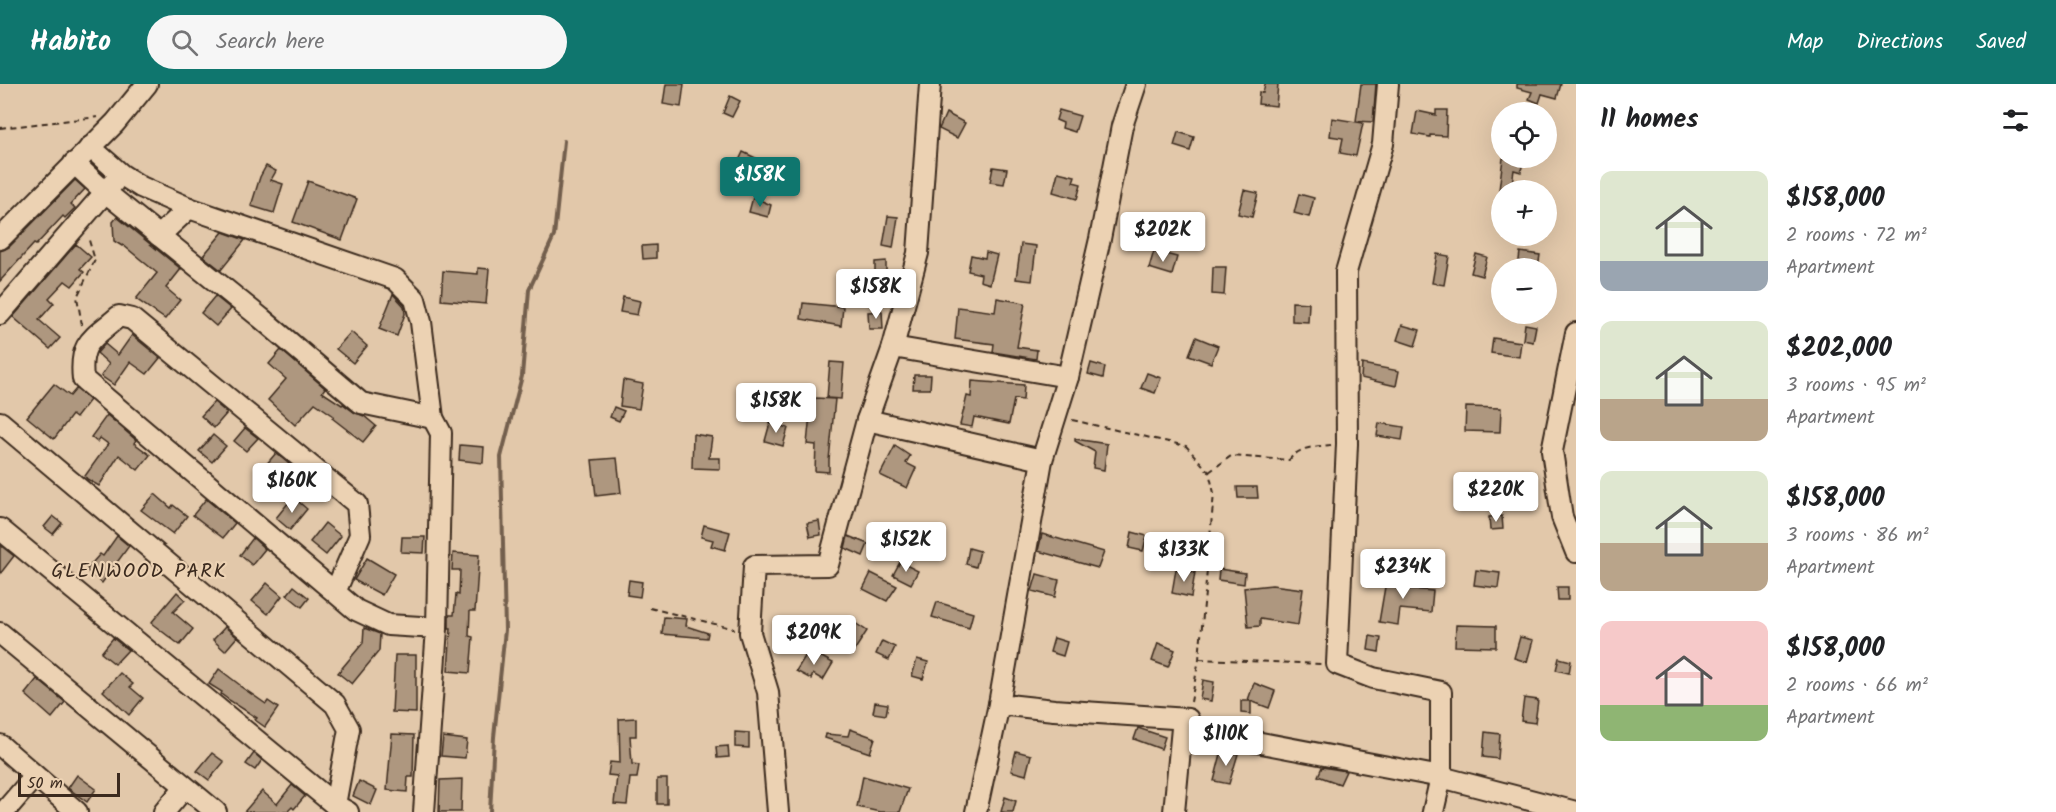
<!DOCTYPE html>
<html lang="en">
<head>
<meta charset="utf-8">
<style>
	body { margin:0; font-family:Kalam,sans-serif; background:#f6f6f6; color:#202124; height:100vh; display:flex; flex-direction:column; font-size:22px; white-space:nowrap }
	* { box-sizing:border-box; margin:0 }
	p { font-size:20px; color:#757577 }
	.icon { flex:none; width:33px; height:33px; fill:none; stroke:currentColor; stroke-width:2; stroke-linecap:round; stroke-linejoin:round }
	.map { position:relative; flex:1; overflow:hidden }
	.details { display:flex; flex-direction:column; background:#fff; width:480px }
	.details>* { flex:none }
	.tools { position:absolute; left:1491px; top:18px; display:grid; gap:12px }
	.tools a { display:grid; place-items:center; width:66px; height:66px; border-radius:50%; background:#fff; box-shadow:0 6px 24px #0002; font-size:30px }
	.scale { position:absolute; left:18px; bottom:15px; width:102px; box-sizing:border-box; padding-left:6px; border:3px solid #3b2a1e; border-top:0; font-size:16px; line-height:21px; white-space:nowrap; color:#3b2a1e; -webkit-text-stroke:4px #ecd2b3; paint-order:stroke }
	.price { position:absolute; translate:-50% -51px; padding:0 14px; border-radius:6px; background:#fff; color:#222; font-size:20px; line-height:39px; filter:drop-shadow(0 2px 3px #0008) }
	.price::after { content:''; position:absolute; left:50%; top:36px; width:18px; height:14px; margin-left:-9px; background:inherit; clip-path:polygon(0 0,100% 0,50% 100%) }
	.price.on { background:#0f766e; color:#fff }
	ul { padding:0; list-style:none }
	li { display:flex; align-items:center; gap:18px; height:150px; padding:0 24px }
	li span { display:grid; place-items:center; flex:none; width:168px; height:120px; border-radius:12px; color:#555 }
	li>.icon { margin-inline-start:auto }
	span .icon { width:72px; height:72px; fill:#fffc; stroke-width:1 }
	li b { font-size:26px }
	h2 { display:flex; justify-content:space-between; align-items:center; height:72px; padding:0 24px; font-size:26px }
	header { display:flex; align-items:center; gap:36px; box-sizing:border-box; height:84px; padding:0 30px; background:#0f766e; color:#fff }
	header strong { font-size:28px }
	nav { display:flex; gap:33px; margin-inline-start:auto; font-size:21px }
	.search { width:420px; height:54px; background:#f6f6f6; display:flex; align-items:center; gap:15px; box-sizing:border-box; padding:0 21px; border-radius:33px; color:#757577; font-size:22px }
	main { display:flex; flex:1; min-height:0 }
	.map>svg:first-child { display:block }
</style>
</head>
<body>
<header>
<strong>Habito</strong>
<div class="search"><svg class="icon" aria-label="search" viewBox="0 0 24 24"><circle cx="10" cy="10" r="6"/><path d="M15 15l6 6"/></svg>Search here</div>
<nav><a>Map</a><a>Directions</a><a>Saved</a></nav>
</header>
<main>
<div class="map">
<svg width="1576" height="728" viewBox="0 0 1576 728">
	<rect width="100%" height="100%" fill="#e2c8aa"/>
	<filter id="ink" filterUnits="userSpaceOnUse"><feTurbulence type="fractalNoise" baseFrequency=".0167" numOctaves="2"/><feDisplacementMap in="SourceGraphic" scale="12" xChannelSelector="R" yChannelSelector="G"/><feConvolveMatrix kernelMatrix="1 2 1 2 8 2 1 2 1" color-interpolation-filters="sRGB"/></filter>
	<g filter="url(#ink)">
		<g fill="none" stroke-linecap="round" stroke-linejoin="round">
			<polyline stroke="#735f4d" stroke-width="4" points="490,728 494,653 505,546 501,373 522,292 529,206 554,152 564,57"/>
		</g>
		<g fill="#ae977f" stroke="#3b2a1e" stroke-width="1.5">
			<polygon points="666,0 684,0 681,23 663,20"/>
			<polygon points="1265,0 1278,0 1276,22 1258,20 1259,8 1263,9"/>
			<polygon points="1361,0 1376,0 1373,38 1356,37"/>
			<polygon points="1517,0 1561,0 1557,14 1542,10 1539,19 1529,15 1532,8 1517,4"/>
			<polygon points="730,12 740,17 732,33 723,29"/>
			<polygon points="1059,26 1080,32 1075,48 1062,44 1063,39 1056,36"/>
			<polygon points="1436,26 1447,26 1446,52 1430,51 1430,53 1413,50 1417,27 1436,31"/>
			<polygon points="946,29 965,39 957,54 939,45"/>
			<polygon points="1332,34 1363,39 1356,72 1340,69 1343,54 1330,52"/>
			<polygon points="1178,48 1194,53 1190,67 1174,62"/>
			<polygon points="743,68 766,79 757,107 729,98"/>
			<polygon points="1503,74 1517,74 1516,76 1523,77 1521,88 1514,86 1511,106 1499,106"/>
			<polygon points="266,82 276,87 271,96 283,100 274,129 251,122 260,93"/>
			<polygon points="993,83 1007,85 1004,100 990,98"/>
			<polygon points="1058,88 1075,92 1073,98 1081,100 1077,115 1053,108"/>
			<polygon points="75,96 85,105 71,120 75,124 65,134 63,132 36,161 34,160 0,197 0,167 9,163"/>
			<polygon points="308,97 357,115 342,156 293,138"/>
			<polygon points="1244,106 1258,109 1252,133 1238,130"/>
			<polygon points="1299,110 1314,114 1309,133 1294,129"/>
			<polygon points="753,113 771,121 768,133 749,128"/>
			<polygon points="888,132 898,133 893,164 883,162"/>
			<polygon points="117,133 181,185 166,204 180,216 165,235 136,215 157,189 123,161 122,162 114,157 113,138"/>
			<polygon points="223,148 245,156 221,186 203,172"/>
			<polygon points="76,160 91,173 80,185 84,188 72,202 65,197 49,214 54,219 39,236 60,254 50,265 13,233"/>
			<polygon points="1021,160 1036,162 1032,197 1016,195"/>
			<polygon points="656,161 656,174 643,175 642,162"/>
			<polygon points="1154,167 1177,173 1172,191 1149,184"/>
			<polygon points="986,168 997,171 990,200 980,197 981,190 968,187 971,171 985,174"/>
			<polygon points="1520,168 1540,171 1538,184 1518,184"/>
			<polygon points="1437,170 1449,172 1444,201 1432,199"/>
			<polygon points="1476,170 1487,173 1482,192 1471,189"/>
			<polygon points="886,177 886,193 875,194 875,178"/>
			<polygon points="1213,183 1226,183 1224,211 1212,210"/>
			<polygon points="478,184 489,185 486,220 441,216 443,187 478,190"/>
			<polygon points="393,210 404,222 405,230 397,252 379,245"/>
			<polygon points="215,212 231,225 216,242 201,229"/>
			<polygon points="623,213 640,217 637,231 620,228"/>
			<polygon points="997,214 1025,219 1017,263 1037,266 1036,275 993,268 994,260 955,255 958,223 995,228"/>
			<polygon points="1292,218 1309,219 1308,238 1292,237"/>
			<polygon points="803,219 843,223 841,242 801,235"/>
			<polygon points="882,227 883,245 869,245 868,228"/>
			<polygon points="1525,240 1536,242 1533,258 1523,256"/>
			<polygon points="1402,241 1420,246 1415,262 1397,256"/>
			<polygon points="351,248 367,262 353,279 336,265"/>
			<polygon points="132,251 160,274 147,290 130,278 114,301 101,292 109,280 97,269 105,260 118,271"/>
			<polygon points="1196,253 1218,262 1211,279 1189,271"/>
			<polygon points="1493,254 1521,258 1519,273 1491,269"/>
			<polygon points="281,266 325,304 322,308 342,321 343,320 354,328 364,332 376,342 363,358 332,334 334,332 315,319 295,341 268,316 286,295 269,280"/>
			<polygon points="830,278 844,279 841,315 827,314"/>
			<polygon points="1091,279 1105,283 1103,294 1088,290"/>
			<polygon points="1362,280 1399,287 1396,302 1361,294"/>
			<polygon points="1147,289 1161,294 1155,309 1141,304"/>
			<polygon points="914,291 931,291 930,305 913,305"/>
			<polygon points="623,296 643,300 639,325 620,322"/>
			<polygon points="972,297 1024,301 1023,316 1014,315 1009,340 974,333 972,343 960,341 967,312 971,313"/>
			<polygon points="54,300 70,312 76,305 90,316 76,334 72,331 54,355 27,333"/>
			<polygon points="815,314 835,315 829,376 829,388 815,387 816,361 807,360 811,320 814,320"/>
			<polygon points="214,318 227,329 214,344 201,332"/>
			<polygon points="614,323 624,327 619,337 610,333"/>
			<polygon points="1466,323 1501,324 1500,348 1465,347"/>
			<polygon points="107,331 136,356 134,359 150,371 138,386 119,371 99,402 87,395 85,392 108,360 100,354 97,358 91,353"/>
			<polygon points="770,339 788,344 783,362 765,357"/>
			<polygon points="1379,339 1404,343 1402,356 1377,352"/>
			<polygon points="245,344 258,354 246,367 234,357"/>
			<polygon points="693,350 712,353 709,374 720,374 720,385 692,384"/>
			<polygon points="213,351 226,362 212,378 199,367"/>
			<polygon points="1075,355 1107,360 1104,386 1093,384 1095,368 1075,357"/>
			<polygon points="460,361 484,363 483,379 459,376"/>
			<polygon points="895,362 910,372 906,379 916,384 907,404 880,391"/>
			<polygon points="276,369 289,380 279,393 265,382"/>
			<polygon points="617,374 621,409 596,412 592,376"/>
			<polygon points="1503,390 1519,395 1513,413 1499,408"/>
			<polygon points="1237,403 1257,403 1258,414 1238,414"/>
			<polygon points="155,410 171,424 173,421 187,432 173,450 141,426"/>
			<polygon points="293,413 307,425 290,446 276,434"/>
			<polygon points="206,415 235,439 223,454 193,431"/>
			<polygon points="53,432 62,439 53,450 44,443"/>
			<polygon points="1502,432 1503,445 1490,446 1489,433"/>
			<polygon points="819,437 821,451 810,453 807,439"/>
			<polygon points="325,439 341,452 326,471 310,458"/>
			<polygon points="704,441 730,448 725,466 711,462 713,456 701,453"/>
			<polygon points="1132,448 1147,452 1143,467 1129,464"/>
			<polygon points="1042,450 1104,468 1098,484 1038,467"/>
			<polygon points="117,452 129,462 102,499 86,486 100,470 103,472"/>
			<polygon points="848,452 868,460 863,472 845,464"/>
			<polygon points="402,453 425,453 424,469 401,468"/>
			<polygon points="253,454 265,465 252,481 240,471"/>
			<polygon points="0,461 14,472 0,490"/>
			<polygon points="969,464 980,467 976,483 966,480"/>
			<polygon points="453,469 479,471 475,527 470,527 469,552 473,553 470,589 448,587 451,544 449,544 449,531 454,531 456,510 459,511 460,486 452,486"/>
			<polygon points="367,474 394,490 382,511 354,496"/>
			<polygon points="900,478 918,487 911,500 893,491"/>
			<polygon points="1176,485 1195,488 1191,513 1172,509"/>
			<polygon points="1219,485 1245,489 1244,500 1218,496"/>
			<polygon points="1476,486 1500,489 1498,504 1474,501"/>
			<polygon points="871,489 897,502 887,517 863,505"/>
			<polygon points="1037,490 1059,496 1055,513 1032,507"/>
			<polygon points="1387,491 1403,493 1402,504 1433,507 1431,528 1400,525 1398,541 1379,538"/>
			<polygon points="629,496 642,498 640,513 627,511"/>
			<polygon points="267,499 282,512 268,530 252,517"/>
			<polygon points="1272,501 1303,505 1298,541 1260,535 1260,542 1248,543 1244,504"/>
			<polygon points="294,502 309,514 302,523 287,511"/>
			<polygon points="1557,503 1568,503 1568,516 1558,516"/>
			<polygon points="177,508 185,516 173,528 193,545 180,561 151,539"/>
			<polygon points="937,518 973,529 969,544 932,533"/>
			<polygon points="664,533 687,535 686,542 708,549 707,554 662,550"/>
			<polygon points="852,537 867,547 852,570 837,561"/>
			<polygon points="1456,541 1496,542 1496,563 1455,562"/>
			<polygon points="225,543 237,553 225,567 213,556"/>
			<polygon points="364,544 380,550 379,567 352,600 338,589 363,559"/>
			<polygon points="1370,552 1381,554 1379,568 1368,566"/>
			<polygon points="1520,553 1533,556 1527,578 1514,574"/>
			<polygon points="113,554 128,566 115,580 101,569"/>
			<polygon points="1054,554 1067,558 1063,572 1050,568"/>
			<polygon points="882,557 895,563 889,576 876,570"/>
			<polygon points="1158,559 1175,566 1168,583 1152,577"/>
			<polygon points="809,566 833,579 823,596 813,590 811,595 796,587"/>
			<polygon points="395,571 416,571 416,629 392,628"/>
			<polygon points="1559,574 1571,577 1569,589 1556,586"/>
			<polygon points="917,575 928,578 923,595 912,592"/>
			<polygon points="219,585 240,601 240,602 266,620 268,617 278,624 265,643 255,636 257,634 229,616 221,610 222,608 209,600"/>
			<polygon points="120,589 133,600 130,603 143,614 129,631 103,607"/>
			<polygon points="37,595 65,618 52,634 25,610"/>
			<polygon points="1203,596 1214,598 1211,617 1200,615"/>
			<polygon points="1254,599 1275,607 1269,624 1248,616"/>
			<polygon points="1524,614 1538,616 1535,639 1521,637"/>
			<polygon points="1241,617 1251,617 1251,630 1241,629"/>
			<polygon points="875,618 888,620 886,631 873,629"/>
			<polygon points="636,634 636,652 630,652 632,680 639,681 637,694 630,694 627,721 614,720 617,692 608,691 610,678 620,679 619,635"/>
			<polygon points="1138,644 1165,653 1161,665 1134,655"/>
			<polygon points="850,645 875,654 870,669 825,654 826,650 848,652"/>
			<polygon points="735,648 749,649 749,664 735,663"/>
			<polygon points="1485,648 1500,650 1498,675 1483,673"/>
			<polygon points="392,650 414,651 413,693 408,693 407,708 387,706"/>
			<polygon points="443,653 467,656 465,674 441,672"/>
			<polygon points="728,662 729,673 717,674 716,663"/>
			<polygon points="1222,666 1238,670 1229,700 1214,697"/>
			<polygon points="1016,667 1031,671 1026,691 1011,687"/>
			<polygon points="212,669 224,678 209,696 197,687"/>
			<polygon points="254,669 262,676 255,686 246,680"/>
			<polygon points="1322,683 1346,687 1340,700 1318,692"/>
			<polygon points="77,691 96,705 87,718 68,704"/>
			<polygon points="863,692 908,705 900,728 880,728 857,723"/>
			<polygon points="462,695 461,728 439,728 440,696"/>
			<rect x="657" y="695" width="10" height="25"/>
			<polygon points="359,697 377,706 371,721 353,712"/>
			<polygon points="292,701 305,712 294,725 292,723 287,728 244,728 262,707 277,720"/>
			<polygon points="1005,713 1016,717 1013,728 1001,728"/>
		</g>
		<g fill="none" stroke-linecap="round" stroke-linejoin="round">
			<defs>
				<g id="minor">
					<polyline points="1388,0 1383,60 1346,188 1347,360 1337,580 1373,594 1441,608 1441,693 1433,728"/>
					<polyline points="90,63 122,91 141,103 189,124 395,195 415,215 421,238 433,334 441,349 437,544 424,728"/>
					<polyline points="74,79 104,107 261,234 361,319 433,334"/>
					<polyline points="159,152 189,124"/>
					<polyline points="0,155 115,39 147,0"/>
					<polyline points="0,230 114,98"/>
					<polyline points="1576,249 1552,367 1562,433 1576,468"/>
					<polyline points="893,263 1068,293"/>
					<polyline points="867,336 1042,376"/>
					<polyline points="0,338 335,620 349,645 335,721"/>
					<polyline points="0,445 335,721 348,728"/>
					<path d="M336,506L360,451L357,420L132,235L119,232C93,255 79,257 83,295L356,526L388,541L437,544"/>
					<polyline points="0,549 216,728"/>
					<polyline points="999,620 1054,626 1188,635 1182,644 1174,728"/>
					<polyline points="1182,644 1441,693 1576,728"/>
					<polyline points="0,661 77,728"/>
					<polyline points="4,728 35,692"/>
					<polyline points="164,728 185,703"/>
					<polyline points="778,728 768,608 750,549 754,482 828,481 867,336 893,263 918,169 930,0"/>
					<polyline points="976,728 999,620 1042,376 1068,293 1100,155 1122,42 1136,0"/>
				</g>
			</defs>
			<use href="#minor" stroke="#3b2a1e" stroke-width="24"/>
			<g stroke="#3b2a1e" stroke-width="2" stroke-dasharray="6 4.5" stroke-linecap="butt">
				<polyline points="0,44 98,33"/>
				<polyline points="82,241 77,213 95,176 88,153"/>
				<polyline points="1072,336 1186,362 1209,388 1214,409 1199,575 1191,618"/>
				<path d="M1209,388L1231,372L1289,376C1300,362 1315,363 1331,361"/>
				<polyline points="650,524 735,545"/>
				<polyline points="1199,575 1322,580"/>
			</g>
			<use href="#minor" stroke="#ecd2b3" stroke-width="20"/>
		</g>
	</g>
	<g text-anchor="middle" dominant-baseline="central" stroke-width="4.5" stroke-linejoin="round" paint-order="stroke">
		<g font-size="20" letter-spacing="1.5" fill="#3b2a1e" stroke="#ecd2b3">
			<text x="139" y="488">GLENWOOD PARK</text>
		</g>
	</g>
</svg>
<div class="tools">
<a><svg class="icon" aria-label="locate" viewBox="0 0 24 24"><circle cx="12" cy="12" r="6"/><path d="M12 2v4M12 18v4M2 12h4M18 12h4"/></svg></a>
<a>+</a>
<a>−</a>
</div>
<div class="scale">50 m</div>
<b class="price on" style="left:760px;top:124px">$158K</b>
<b class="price" style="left:1163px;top:179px">$202K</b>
<b class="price" style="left:876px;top:236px">$158K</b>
<b class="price" style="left:776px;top:350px">$158K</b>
<b class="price" style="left:292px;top:430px">$160K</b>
<b class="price" style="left:1496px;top:439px">$220K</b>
<b class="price" style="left:906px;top:489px">$152K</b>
<b class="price" style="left:1184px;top:499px">$133K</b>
<b class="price" style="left:1403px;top:516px">$234K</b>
<b class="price" style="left:814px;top:582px">$209K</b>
<b class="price" style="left:1226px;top:683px">$110K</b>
</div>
<section class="details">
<h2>11 homes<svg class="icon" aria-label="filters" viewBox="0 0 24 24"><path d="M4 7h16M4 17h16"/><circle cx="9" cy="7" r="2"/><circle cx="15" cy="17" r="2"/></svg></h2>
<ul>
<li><span style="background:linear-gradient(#dfe7d0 75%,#9aa5b1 0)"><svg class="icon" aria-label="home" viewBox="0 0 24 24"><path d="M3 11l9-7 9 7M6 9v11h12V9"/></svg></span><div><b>$158,000</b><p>2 rooms · 72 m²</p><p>Apartment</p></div></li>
<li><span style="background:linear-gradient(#dfe7d0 65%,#b9a48a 0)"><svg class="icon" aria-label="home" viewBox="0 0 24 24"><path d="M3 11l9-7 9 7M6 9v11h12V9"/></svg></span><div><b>$202,000</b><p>3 rooms · 95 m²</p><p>Apartment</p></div></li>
<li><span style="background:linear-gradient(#dfe7d0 60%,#b9a48a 0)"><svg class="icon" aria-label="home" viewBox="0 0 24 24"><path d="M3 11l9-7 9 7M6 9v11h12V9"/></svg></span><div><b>$158,000</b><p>3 rooms · 86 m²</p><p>Apartment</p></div></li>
<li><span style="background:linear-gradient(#f6c9c9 70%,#8fb573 0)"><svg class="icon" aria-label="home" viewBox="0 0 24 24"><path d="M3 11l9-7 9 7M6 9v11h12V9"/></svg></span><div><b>$158,000</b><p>2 rooms · 66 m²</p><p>Apartment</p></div></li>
</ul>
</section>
</main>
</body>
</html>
